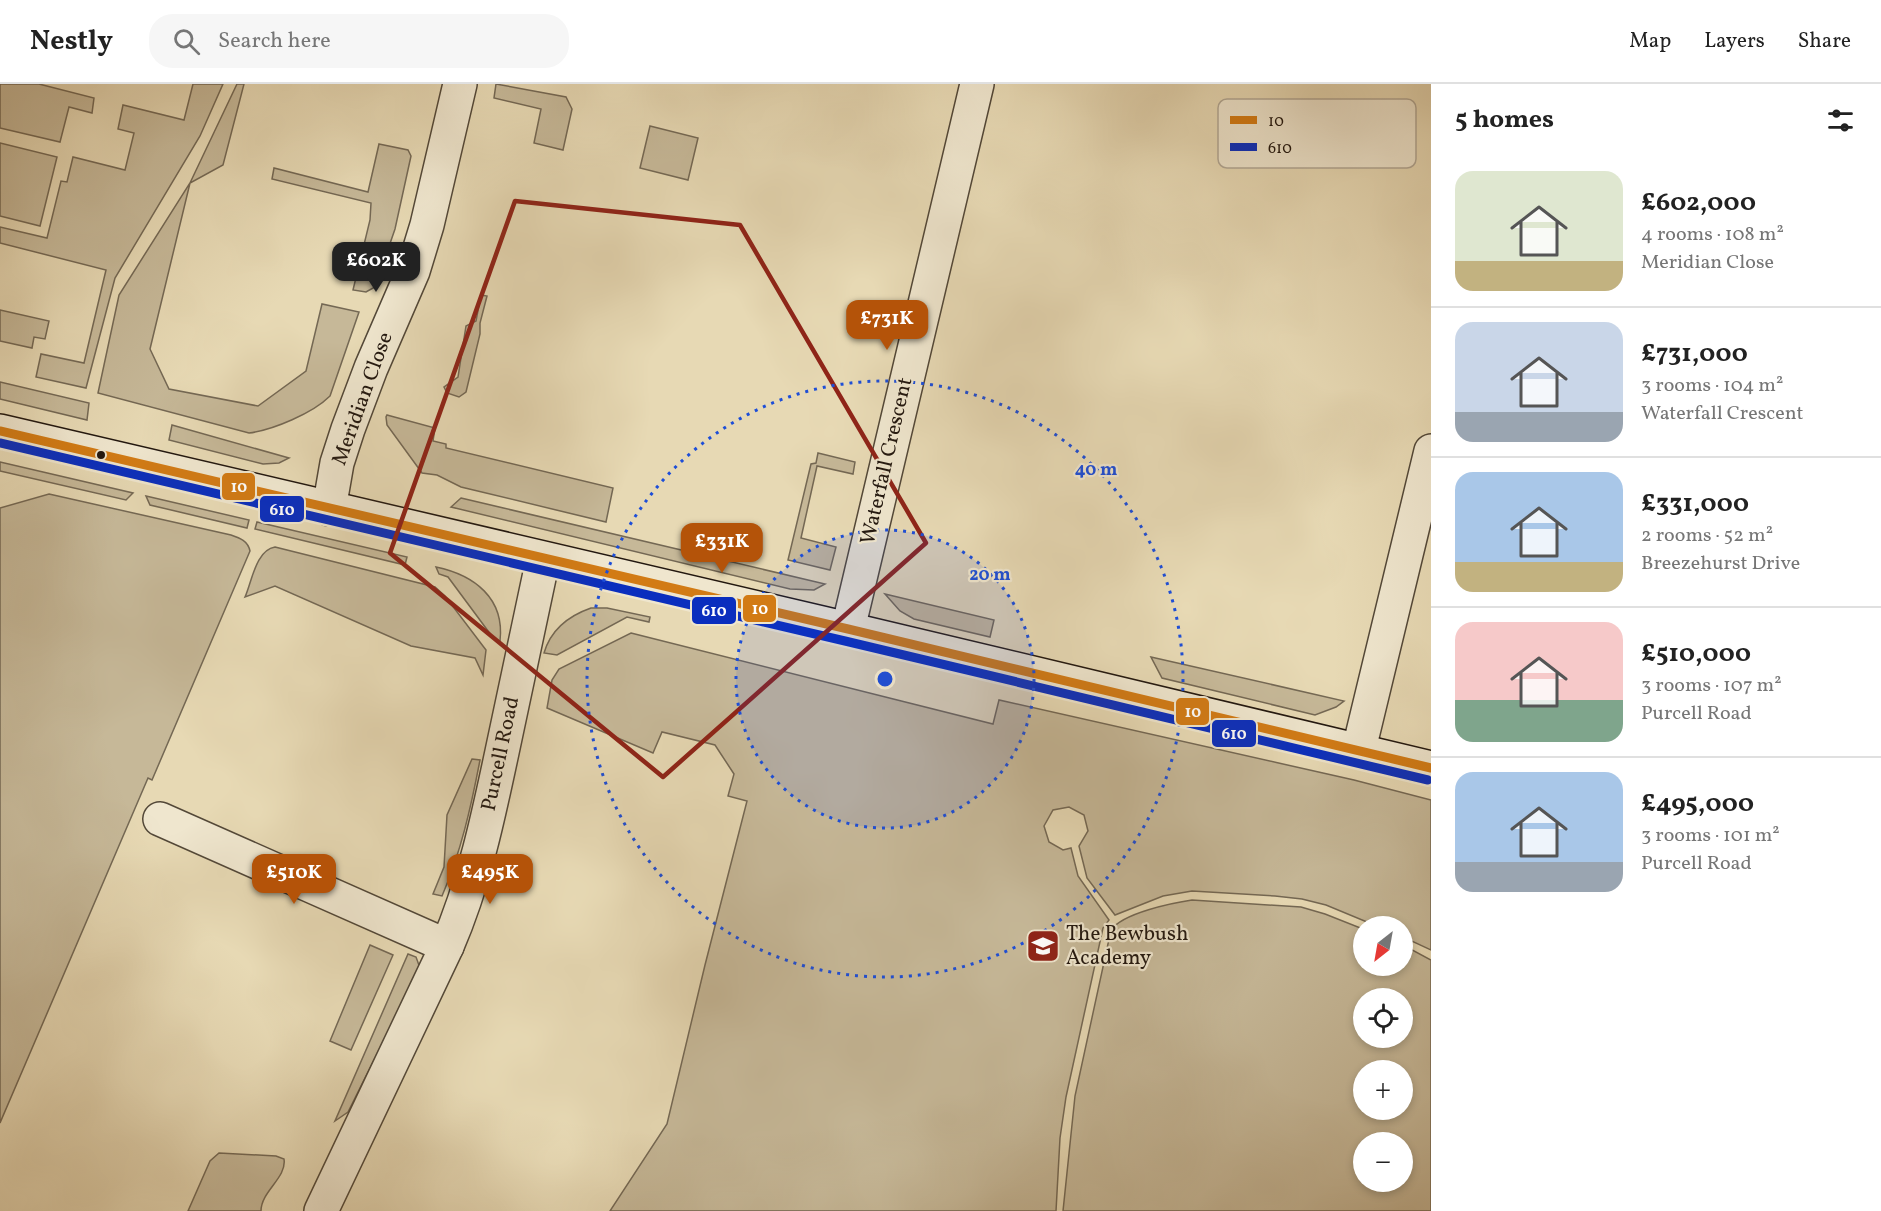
<!DOCTYPE html>
<html lang="en">
<head>
<meta charset="utf-8">
<style>
	body { margin:0; font-family:Vollkorn,serif; background:#f6f6f6; color:#222; height:100vh; display:flex; flex-direction:column; font-size:22px; white-space:nowrap }
	* { box-sizing:border-box; margin:0 }
	p { font-size:20px; color:#767676 }
	.icon { flex:none; width:33px; height:33px; fill:none; stroke:currentColor; stroke-width:2; stroke-linecap:round; stroke-linejoin:round }
	.map { position:relative; flex:1; overflow:hidden }
	.side { display:flex; flex-direction:column; background:#fff; width:450px }
	.side>* { flex:none }
	.needle { width:39px; rotate:211deg }
	.fabs { position:absolute; left:1353px; top:832px; display:grid; gap:12px }
	.fabs a { display:grid; place-items:center; width:60px; height:60px; border-radius:50%; background:#fff; box-shadow:0 3px 9px #0003; font-size:30px }
	.price { position:absolute; translate:-50% -51px; padding:0 14px; border-radius:12px; background:#b45309; color:#fff; font-size:20px; line-height:39px; filter:drop-shadow(0 2px 3px #0008) }
	.price::after { content:''; position:absolute; left:50%; top:36px; width:18px; height:14px; margin-left:-9px; background:inherit; clip-path:polygon(0 0,100% 0,50% 100%) }
	.price.active { background:#222; color:#fff }
	ul { padding:0; list-style:none }
	li { display:flex; align-items:center; gap:18px; height:150px; padding:0 24px }
	li+li { border-top:2px solid #e0e0e0 }
	li span { display:grid; place-items:center; flex:none; width:168px; height:120px; border-radius:18px; color:#555 }
	li>.icon { margin-inline-start:auto }
	span .icon { width:72px; height:72px; fill:#fffc; stroke-width:1 }
	li b { font-size:26px }
	h2 { display:flex; justify-content:space-between; align-items:center; height:72px; padding:0 24px; font-size:26px }
	header { display:flex; align-items:center; gap:36px; box-sizing:border-box; height:84px; padding:0 30px; background:#fff; border-bottom:2px solid #e0e0e0 }
	header strong { font-size:28px }
	nav { display:flex; gap:33px; margin-inline-start:auto; font-size:21px }
	.search { width:420px; height:54px; background:#f6f6f6; display:flex; align-items:center; gap:15px; box-sizing:border-box; padding:0 21px; border-radius:24px; color:#767676; font-size:22px }
	main { display:flex; flex:1; min-height:0 }
	.map>svg:first-child { display:block }
</style>
</head>
<body>
<header>
<strong>Nestly</strong>
<div class="search"><svg class="icon" aria-label="search" viewBox="0 0 24 24"><circle cx="10" cy="10" r="6"/><path d="M15 15l6 6"/></svg>Search here</div>
<nav><a>Map</a><a>Layers</a><a>Share</a></nav>
</header>
<main>
<div class="map">
<svg width="1431" height="1127" viewBox="0 0 1431 1127">
	<rect width="100%" height="100%" fill="#e7d9b4"/>
	<filter id="stains"><feTurbulence type="fractalNoise" baseFrequency=".00333" numOctaves="4"/><feColorMatrix values="0 0 0 0 .2 0 0 0 0 .09 0 0 0 0 .02 0 0 0 .5 -.17"/></filter>
	<radialGradient id="worn" r=".72"><stop offset=".6" stop-color="#630" stop-opacity="0"/><stop offset="1" stop-color="#630" stop-opacity=".3"/></radialGradient>
	<g fill="#c6b898" stroke="#746854" stroke-width="1.5" fill-rule="evenodd">
		<polygon points="0,0 39,0 94,14 92,29 69,23 60,58 0,44"/>
		<polygon points="193,0 223,0 200,52 115,194 86,304 36,293 41,270 84,279 106,186 0,159 0,143 47,154 61,97 67,98 73,73 125,86 134,49 118,45 123,21 184,36"/>
		<path d="M237,0H244L223,81L190,99L150,265L169,305L258,322L306,287L322,220L359,228L330,312C313,329 273,346 249,349L98,309L119,211L190,99Z"/>
		<polygon points="496,0 566,13 572,25 563,66 534,59 541,25 494,14"/>
		<polygon points="650,42 698,54 688,96 640,84"/>
		<polygon points="0,59 57,73 40,142 0,132"/>
		<polygon points="379,60 408,66 411,72 395,145 375,203 366,208 353,206 370,136 371,119 272,95 274,84 368,108"/>
		<polygon points="481,211 487,212 480,239 480,250 466,308 459,313 447,309 444,303 458,293 466,242 476,237"/>
		<polygon points="0,226 49,237 45,255 34,253 32,264 0,257"/>
		<polygon points="0,298 89,319 87,336 0,315"/>
		<polygon points="387,331 435,344 433,357 446,360 446,364 613,404 606,438 461,403 437,391 422,389 387,341 386,333"/>
		<polygon points="172,341 289,374 279,379 263,380 169,356"/>
		<polygon points="818,369 855,378 853,390 817,382 801,454 836,463 830,486 788,476 811,380 816,379"/>
		<polygon points="0,378 133,409 126,416 0,387"/>
		<path d="M49,410L231,451C240,454 248,457 250,467L152,696L148,694L0,1039V424Z"/>
		<polygon points="146,412 249,436 247,444 150,421"/>
		<polygon points="461,414 825,500 814,506 790,505 451,423"/>
		<polygon points="257,438 407,473 405,481 255,445"/>
		<path d="M275,463L435,503L445,512L486,566L483,591L475,574L411,562L275,502L245,513C252,497 256,466 275,463Z"/>
		<path d="M436,483C474,491 505,514 500,557L494,555L448,493L439,490Z"/>
		<polygon points="885,510 994,536 990,553 914,535 900,527"/>
		<path d="M591,524H607L650,533L649,538L627,533L557,571L544,569C551,545 568,532 591,524Z"/>
		<polygon points="631,549 993,640 999,616 1354,696 1431,716 1431,866 1403,853 1402,843 1379,843 1326,821 1302,815 1275,812 1192,807 1163,812 1115,831 1087,794 1079,762 1088,747 1084,731 1069,723 1053,726 1044,742 1049,758 1063,766 1071,764 1078,792 1109,836 1103,844 1066,1013 1060,1054 1056,1127 610,1127 667,1040 705,881 747,717 728,712 734,690 715,661 662,648 653,669 547,624 552,596 559,585"/>
		<polygon points="1151,573 1344,617 1336,623 1315,631 1162,594"/>
		<path d="M472,675L480,676C471,723 461,768 442,812L433,810L444,783L447,731Z"/>
		<path d="M1192,816L1301,823L1325,830L1363,845L1364,882H1402L1403,861L1431,876V1127H1063L1075,1012L1111,846C1123,829 1172,819 1192,816ZM1364,915H1402V954H1364ZM1364,987H1402V1026H1364ZM1364,1059H1402V1098H1364Z"/>
		<polygon points="370,861 393,871 351,966 330,957"/>
		<polygon points="408,870 416,873 420,884 348,1028 335,1037"/>
		<path d="M219,1069L276,1072L284,1075C287,1094 261,1107 261,1127H188L210,1077Z"/>
	</g>
	<g fill="none" stroke-linecap="round" stroke-linejoin="round">
		<defs>
			<g id="street">
				<polyline points="329,425 337,379 348,345 371,284 413,187 427,141 460,0"/>
				<polyline points="848,545 977,0"/>
				<polyline points="1359,665 1431,367"/>
				<polyline points="160,735 447,862"/>
				<path d="M321,1127L447,862C474,800 488,734 502,668C516,604 529,539 543,475"/>
			</g>
			<polyline id="secondary" points="0,347 848,545 1431,684"/>
		</defs>
		<use href="#street" stroke="#534838" stroke-width="36"/>
		<use href="#secondary" stroke="#22170f" stroke-width="36"/>
		<use href="#street" stroke="#efe6ce" stroke-width="33"/>
		<use href="#secondary" stroke="#efe6ce" stroke-width="33"/>
		<defs>
			<polyline id="bus-1" points="0,347 848,545 1431,684"/>
			<polyline id="bus-2" points="0,359 845,557 1428,696"/>
		</defs>
		<use href="#bus-1" stroke="#efe6ce" stroke-width="14"/>
		<use href="#bus-2" stroke="#efe6ce" stroke-width="14"/>
		<use href="#bus-1" stroke="#d27b15" stroke-width="9"/>
		<use href="#bus-2" stroke="#0a2ebe" stroke-width="9"/>
	</g>
	<path fill="none" stroke="#8f2418" stroke-width="4.5" stroke-linejoin="round" d="M515,117L740,141L926,459L663,693L390,469Z"/>
	<circle cx="885" cy="595" r="149" fill="#1d4ed8" fill-opacity=".12"/>
	<g fill="none" stroke="#1d4ed8" stroke-width="3" stroke-dasharray="3 6">
		<circle cx="885" cy="595" r="149"/>
		<circle cx="885" cy="595" r="298"/>
	</g>
	<defs>
		<symbol id="school-square" viewBox="-11 -11 22 22"><rect x="-9" y="-9" width="18" height="18" rx="4" fill="#8f2418" stroke="#efe6ce"/><path d="M0-5L7-2L0 1L-7-2ZM-4 1L0 2.5L4 1V4Q0 6-4 4Z" fill="#fff"/></symbol>
	</defs>
	<g fill-rule="evenodd">
		<use href="#school-square" x="1024" y="843" width="38" height="38"/>
	</g>
	<circle fill="#22170f" stroke="#efe6ce" stroke-width="2" cx="101" cy="371" r="5"/>
	<g text-anchor="middle" dominant-baseline="central" stroke-width="4.5" stroke-linejoin="round" paint-order="stroke">
		<g font-size="21" fill="#22170f" stroke="#efe6ce">
			<text transform="translate(363 315) rotate(-70)">Meridian Close</text>
			<text transform="translate(887 377) rotate(-77)">Waterfall Crescent</text>
			<text transform="translate(501 670) rotate(-78)">Purcell Road</text>
		</g>
		<g font-size="21" fill="#22170f" stroke="#efe6ce" text-anchor="start">
			<text x="1066" y="850">The Bewbush<tspan x="1066" dy="24">Academy</tspan></text>
		</g>
	</g>
	<rect x="1218" y="15" width="198" height="69" rx="9" fill="#efe6ce" stroke="#b2a895" stroke-width="1.5"/>
	<rect x="1230" y="32" width="27" height="8" fill="#d27b15"/>
	<rect x="1230" y="59" width="27" height="8" fill="#0a2ebe"/>
	<g font-size="16" fill="#22170f">
		<text x="1268" y="42">10</text>
		<text x="1268" y="69">610</text>
	</g>
	<circle cx="885" cy="595" r="9" fill="#1d4ed8" stroke="#efe6ce" stroke-width="3"/>
	<g font-size="18" text-anchor="middle" font-weight="bold" fill="#1d4ed8" stroke="#efe6ce" stroke-width="4.5" stroke-linejoin="round" paint-order="stroke">
		<text x="1096" y="391">40 m</text>
		<text x="990" y="496">20 m</text>
	</g>
	<g stroke="#efe6ce" stroke-width="2">
		<rect x="221" y="388" width="35" height="29" rx="6" fill="#d27b15"/>
		<rect x="259" y="411" width="46" height="28" rx="6" fill="#0a2ebe"/>
		<rect x="742" y="510" width="35" height="29" rx="6" fill="#d27b15"/>
		<rect x="691" y="512" width="46" height="29" rx="6" fill="#0a2ebe"/>
		<rect x="1175" y="613" width="35" height="29" rx="6" fill="#d27b15"/>
		<rect x="1211" y="635" width="46" height="29" rx="6" fill="#0a2ebe"/>
	</g>
	<g font-size="16" text-anchor="middle" font-weight="bold" fill="#fff">
		<text x="239" y="408">10</text>
		<text x="282" y="431">610</text>
		<text x="760" y="530">10</text>
		<text x="714" y="532">610</text>
		<text x="1193" y="633">10</text>
		<text x="1234" y="655">610</text>
	</g>
	<rect width="100%" height="100%" filter="url(#stains)"/>
	<rect width="100%" height="100%" fill="url(#worn)"/>
</svg>
<div class="fabs">
<a><svg class="needle" viewBox="-14 -14 28 28"><path d="M0-13l5 13h-10z" fill="#e53935"/><path d="M0 13l5-13h-10z" fill="#767676"/></svg></a>
<a><svg class="icon" aria-label="locate" viewBox="0 0 24 24"><circle cx="12" cy="12" r="6"/><path d="M12 2v4M12 18v4M2 12h4M18 12h4"/></svg></a>
<a>+</a>
<a>−</a>
</div>
<b class="price active" style="left:376px;top:209px">£602K</b>
<b class="price" style="left:887px;top:267px">£731K</b>
<b class="price" style="left:722px;top:490px">£331K</b>
<b class="price" style="left:294px;top:821px">£510K</b>
<b class="price" style="left:490px;top:821px">£495K</b>
</div>
<section class="side">
<h2>5 homes<svg class="icon" aria-label="filters" viewBox="0 0 24 24"><path d="M4 7h16M4 17h16"/><circle cx="9" cy="7" r="2"/><circle cx="15" cy="17" r="2"/></svg></h2>
<ul>
<li><span style="background:linear-gradient(#dfe7d0 75%,#c2b280 0)"><svg class="icon" aria-label="home" viewBox="0 0 24 24"><path d="M3 11l9-7 9 7M6 9v11h12V9"/></svg></span><div><b>£602,000</b><p>4 rooms · 108 m²</p><p>Meridian Close</p></div></li>
<li><span style="background:linear-gradient(#c9d6e8 75%,#9aa5b1 0)"><svg class="icon" aria-label="home" viewBox="0 0 24 24"><path d="M3 11l9-7 9 7M6 9v11h12V9"/></svg></span><div><b>£731,000</b><p>3 rooms · 104 m²</p><p>Waterfall Crescent</p></div></li>
<li><span style="background:linear-gradient(#a9c7e8 75%,#c2b280 0)"><svg class="icon" aria-label="home" viewBox="0 0 24 24"><path d="M3 11l9-7 9 7M6 9v11h12V9"/></svg></span><div><b>£331,000</b><p>2 rooms · 52 m²</p><p>Breezehurst Drive</p></div></li>
<li><span style="background:linear-gradient(#f6c9c9 65%,#7fa58c 0)"><svg class="icon" aria-label="home" viewBox="0 0 24 24"><path d="M3 11l9-7 9 7M6 9v11h12V9"/></svg></span><div><b>£510,000</b><p>3 rooms · 107 m²</p><p>Purcell Road</p></div></li>
<li><span style="background:linear-gradient(#a9c7e8 75%,#9aa5b1 0)"><svg class="icon" aria-label="home" viewBox="0 0 24 24"><path d="M3 11l9-7 9 7M6 9v11h12V9"/></svg></span><div><b>£495,000</b><p>3 rooms · 101 m²</p><p>Purcell Road</p></div></li>
</ul>
</section>
</main>
</body>
</html>
